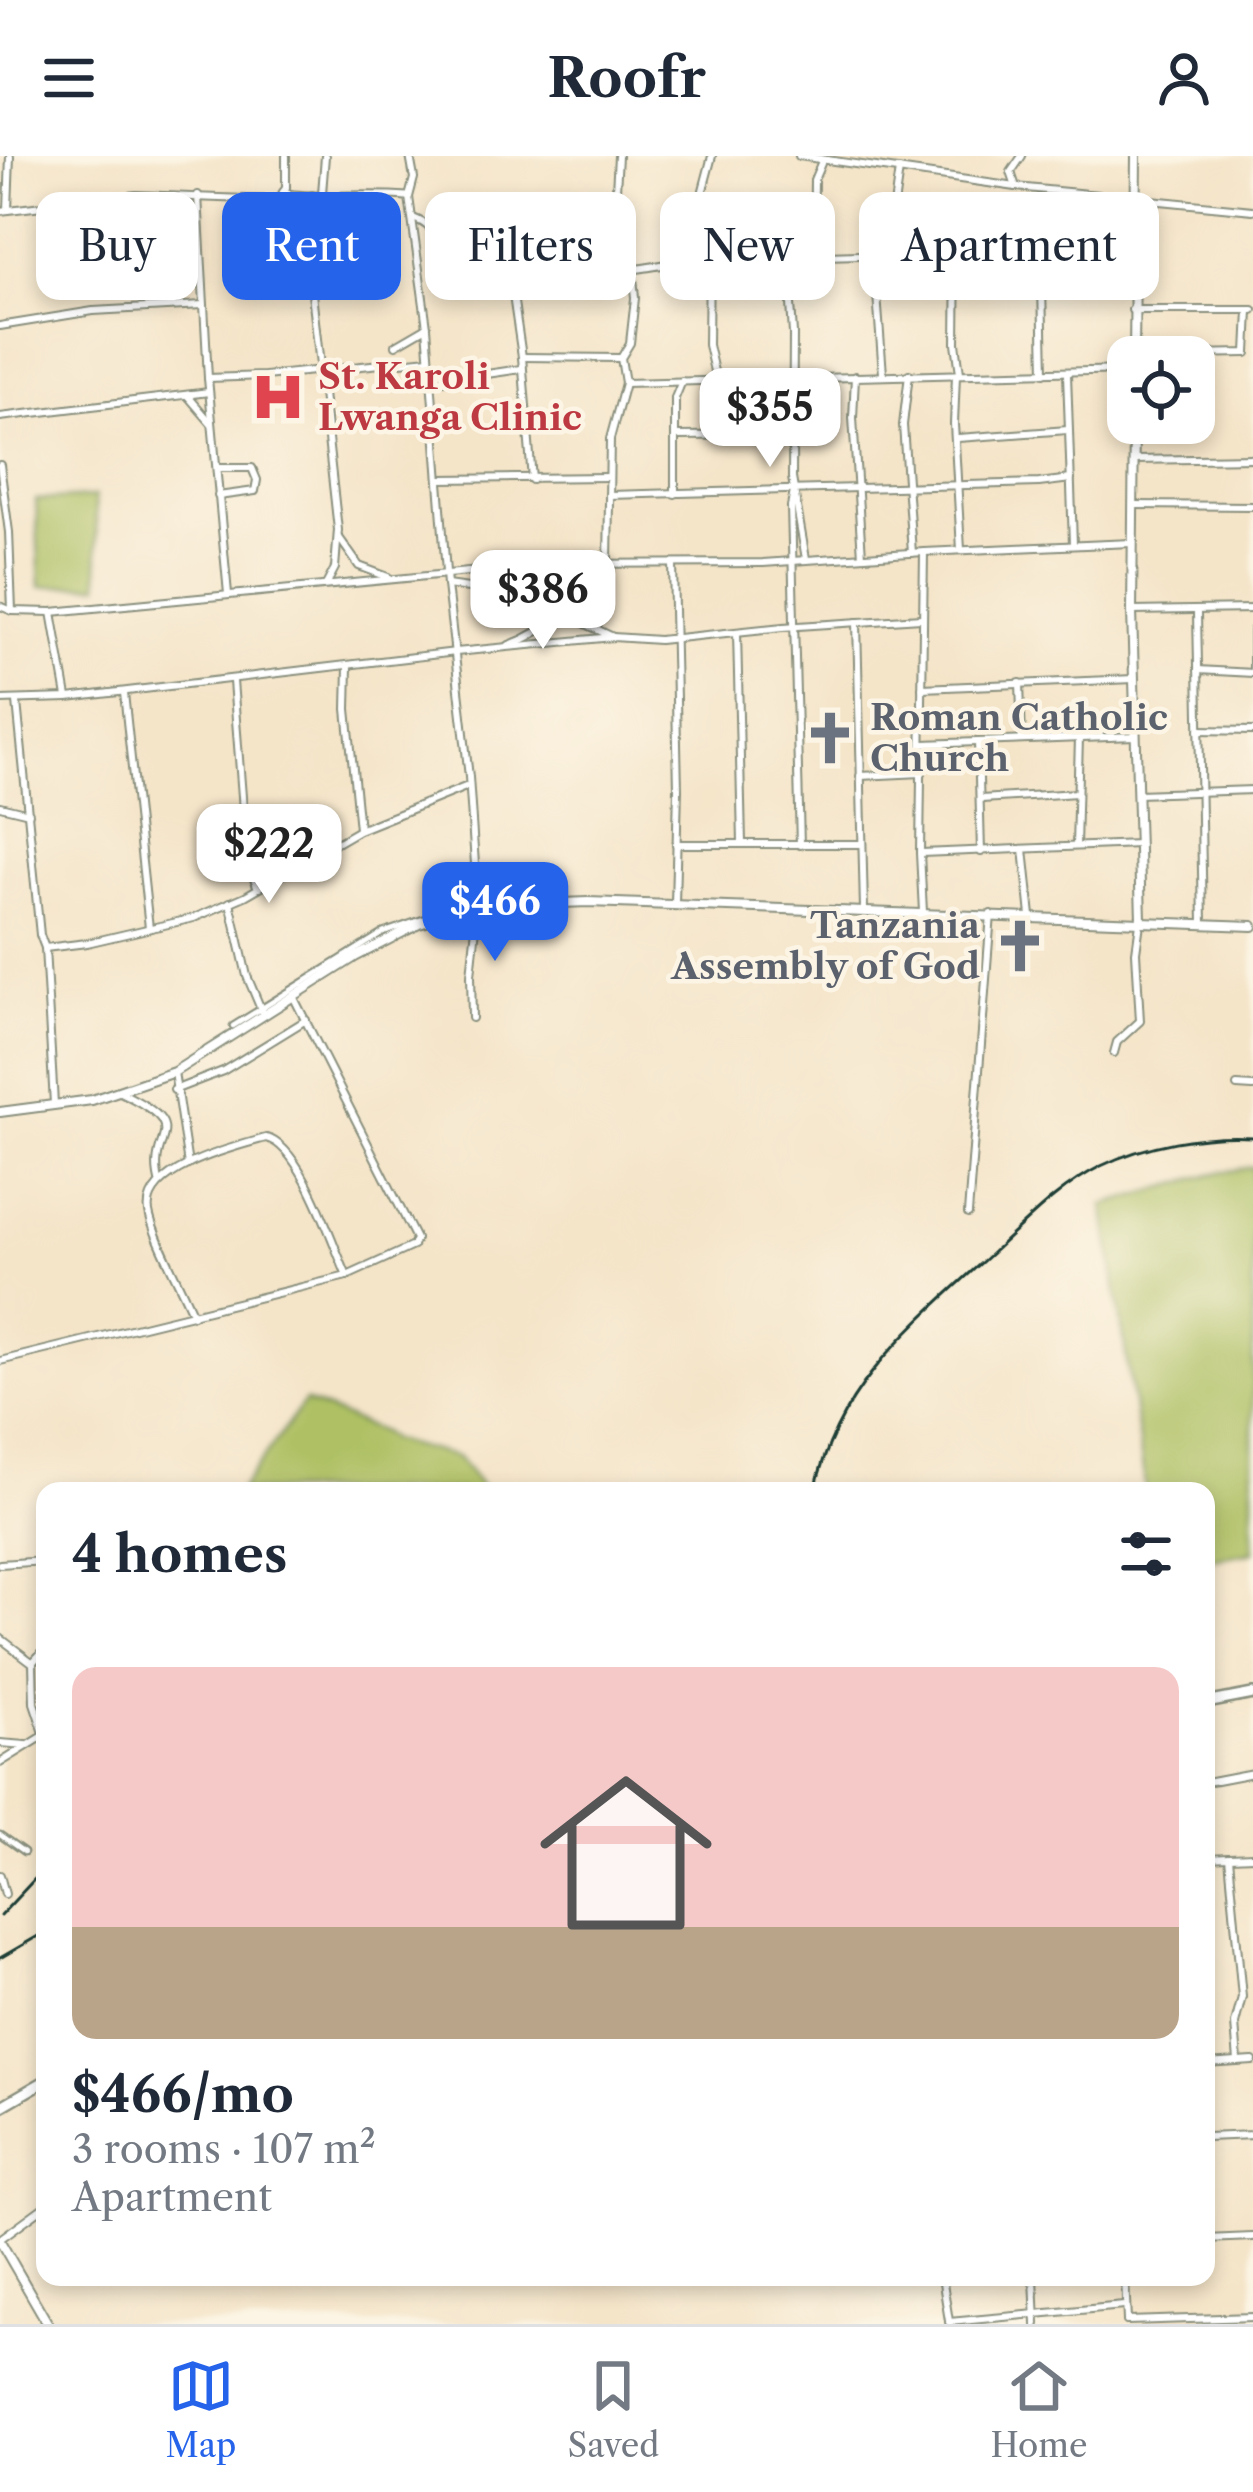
<!DOCTYPE html>
<html lang="en">
<head>
<meta charset="utf-8">
<style>
	body { margin:0; font-family:"Libre Caslon Text",serif; background:#f2f2f3; color:#1f2937; height:100vh; display:flex; flex-direction:column; font-size:45px; white-space:nowrap }
	* { box-sizing:border-box; margin:0 }
	p { font-size:39px; color:#747a83 }
	.icon { flex:none; width:66px; height:66px; fill:none; stroke:currentColor; stroke-width:2; stroke-linecap:round; stroke-linejoin:round }
	.map { position:relative; flex:1; overflow:hidden }
	.panel { position:absolute; left:36px; top:1326px; width:1179px; height:804px; display:flex; flex-direction:column; background:#fff; border-radius:24px; box-shadow:0 6px 18px #0003 }
	.panel>* { flex:none }
	.banner { position:absolute; left:36px; top:36px; width:1182px; height:108px; display:flex; gap:24px }
	.buttons { position:absolute; left:1107px; top:180px; display:grid; gap:24px }
	.buttons a { display:grid; place-items:center; width:108px; height:108px; border-radius:24px; background:#fff; box-shadow:0 6px 18px #0003; font-size:60px }
	.price { position:absolute; translate:-50% -102px; padding:0 27px; border-radius:24px; background:#fff; color:#222; font-size:39px; line-height:78px; filter:drop-shadow(0 3px 6px #0008) }
	.price::after { content:''; position:absolute; left:50%; top:72px; width:36px; height:27px; margin-left:-18px; background:inherit; clip-path:polygon(0 0,100% 0,50% 100%) }
	.price.on { background:#2563eb; color:#fff }
	ul { padding:0; list-style:none }
	li { display:grid; align-content:center; gap:24px; height:636px; padding:0 36px }
	li span { display:grid; place-items:center; height:372px; border-radius:24px; color:#555 }
	li>.icon { margin-inline-start:auto }
	span .icon { width:216px; height:216px; fill:#fffc; stroke-width:1 }
	li b { font-size:51px }
	h2 { display:flex; justify-content:space-between; align-items:center; height:144px; padding:0 36px; font-size:51px }
	.pill { padding:0 42px; border-radius:24px; background:#fff; box-shadow:0 6px 18px #0003; font-size:42px; line-height:108px }
	.pill.on { background:#2563eb; color:#fff }
	header { display:flex; justify-content:space-between; align-items:center; height:156px; padding:0 36px; background:#fff; font-size:54px; font-weight:700 }
	.tabs { display:flex; justify-content:space-around; align-items:center; height:168px; border-top:3px solid #e0e1e3; background:#fff; font-size:33px; color:#747a83 }
	.tabs a { display:grid; justify-items:center; gap:6px }
	.tabs .on { color:#2563eb }
	.map>svg:first-child { display:block }
</style>
</head>
<body>
<header><svg class="icon" aria-label="menu" viewBox="0 0 24 24"><path d="M4 6h16M4 12h16M4 18h16"/></svg>Roofr<svg class="icon" aria-label="person" viewBox="0 0 24 24"><circle cx="12" cy="8" r="4"/><path d="M4 21q1-7 8-7t8 7"/></svg></header>
<div class="map">
<svg width="1253" height="2168" viewBox="0 0 1253 2168">
	<rect width="100%" height="100%" fill="#fcf5e5"/>
	<filter id="ink" filterUnits="userSpaceOnUse"><feTurbulence type="fractalNoise" baseFrequency=".00833" numOctaves="2"/><feDisplacementMap in="SourceGraphic" scale="24" xChannelSelector="R" yChannelSelector="G"/><feConvolveMatrix kernelMatrix="1 2 1 2 8 2 1 2 1" color-interpolation-filters="sRGB"/></filter>
	<filter id="wash" filterUnits="userSpaceOnUse"><feTurbulence type="fractalNoise" baseFrequency=".004" numOctaves="4" result="noise"/><feDisplacementMap in="SourceGraphic" scale="48" xChannelSelector="R" yChannelSelector="G"/><feGaussianBlur stdDeviation="2.7" result="paint"/><feColorMatrix in="noise" values="0 0 0 0 0 0 0 0 0 0 0 0 0 0 0 0 0 1.4 0 .05"/><feComposite in="paint" operator="in"/></filter>
	<g filter="url(#wash)">
		<rect width="100%" height="100%" fill="#f4e4c8"/>
		<g fill="#aec064" stroke="#667e4c" stroke-width="3">
			<polygon points="95,341 99,429 40,431 36,344"/>
			<polygon points="1253,1011 1253,1396 1206,1404 1206,1335 1146,1335 1104,1049 1211,1018"/>
			<polygon points="305,1245 382,1276 391,1284 457,1301 485,1335 239,1335"/>
		</g>
	</g>
	<g filter="url(#ink)">
		<g fill="none" stroke-linecap="round" stroke-linejoin="round">
			<defs>
				<g id="pedestrian">
					<polyline points="233,870 383,777 464,749"/>
					<polyline points="0,1679 24,1696"/>
				</g>
				<g id="minor">
					<polyline points="410,0 414,22 409,41 427,171 447,429 469,621 478,752 471,819 472,862"/>
					<polyline points="712,0 703,34 709,97 788,101 1042,94"/>
					<polyline points="799,0 1016,31"/>
					<polyline points="1022,0 1011,16 1016,31 1253,54"/>
					<path d="M283,36C298,44 381,36 409,41"/>
					<polyline points="322,37 325,0"/>
					<polyline points="198,39 208,222 228,438"/>
					<polyline points="312,39 309,61 311,128 338,374 335,412 326,429"/>
					<polyline points="297,42 306,70"/>
					<polyline points="1040,42 1044,217"/>
					<polyline points="8,54 10,0"/>
					<polyline points="0,55 136,39 278,44 286,32 286,0"/>
					<path d="M413,62C439,71 445,99 469,108C535,133 641,114 709,100"/>
					<polyline points="309,94 355,108"/>
					<polyline points="898,95 890,78 899,14"/>
					<polyline points="938,95 940,60"/>
					<polyline points="957,95 956,187 960,217"/>
					<polyline points="880,97 877,138 883,218"/>
					<polyline points="813,98 814,24 822,5"/>
					<polyline points="709,100 708,189 716,224"/>
					<polyline points="788,102 793,178 792,322 806,403"/>
					<polyline points="510,119 522,201 532,324"/>
					<polyline points="1132,154 1253,154"/>
					<polyline points="0,170 93,155 203,149"/>
					<polyline points="396,189 427,171"/>
					<polyline points="1134,199 1247,197 1249,154"/>
					<polyline points="522,201 620,202"/>
					<polyline points="909,218 903,269 912,397"/>
					<polyline points="1067,218 1073,388"/>
					<polyline points="956,219 954,268 961,394"/>
					<polyline points="855,220 853,262 862,400"/>
					<polyline points="208,222 265,220 429,203"/>
					<polyline points="432,226 521,213"/>
					<polyline points="625,227 1128,214"/>
					<polyline points="187,239 211,267"/>
					<polyline points="0,261 209,236"/>
					<polyline points="678,280 791,279"/>
					<polyline points="958,282 1068,274"/>
					<polyline points="1134,304 1253,302"/>
					<polyline points="0,309 9,376 12,455"/>
					<polyline points="217,312 252,312 257,324 255,335 218,340"/>
					<polyline points="440,323 609,321"/>
					<polyline points="794,335 791,351 800,689"/>
					<polyline points="675,338 675,242 682,225"/>
					<polyline points="609,339 1039,327 1071,323"/>
					<polyline points="1134,349 1253,350"/>
					<polyline points="340,383 359,410 388,421"/>
					<polyline points="608,407 610,283 625,227 621,202 630,187 635,142 633,121 621,99 615,51 618,0"/>
					<polyline points="673,408 678,633 675,748"/>
					<polyline points="447,429 527,440 613,481"/>
					<polyline points="0,450 12,455 52,456 552,408 763,407 924,396 1132,387"/>
					<polyline points="1132,455 1253,453"/>
					<polyline points="52,456 67,541"/>
					<polyline points="1197,457 1203,767"/>
					<polyline points="857,466 864,754"/>
					<polyline points="1253,474 1253,517"/>
					<polyline points="737,476 742,687"/>
					<path d="M509,489C549,476 578,442 602,409"/>
					<polyline points="348,510 347,553 359,673"/>
					<polyline points="1198,514 1253,517"/>
					<polyline points="233,525 247,705 258,732"/>
					<polyline points="1020,527 1022,583"/>
					<polyline points="922,532 1134,523"/>
					<polyline points="124,537 149,772"/>
					<polyline points="0,544 68,542 456,496 613,481 659,484 783,471 921,462"/>
					<polyline points="17,546 40,779 45,792 54,948"/>
					<polyline points="1199,574 1253,575"/>
					<polyline points="978,586 981,696"/>
					<polyline points="923,588 1135,580"/>
					<polyline points="860,620 922,617"/>
					<polyline points="1137,638 1253,634"/>
					<polyline points="981,643 1077,637"/>
					<polyline points="0,650 29,657"/>
					<polyline points="676,688 861,688"/>
					<polyline points="1076,690 1079,582"/>
					<polyline points="1024,693 1031,760"/>
					<polyline points="921,697 1139,688"/>
					<polyline points="230,746 247,820 263,858"/>
					<polyline points="923,756 920,697 924,396"/>
					<polyline points="45,792 87,787 194,762 245,740 359,674 468,630"/>
					<polyline points="1114,897 1117,886 1140,865 1136,796 1140,767"/>
					<polyline points="174,916 188,1009"/>
					<polyline points="1237,930 1253,931"/>
					<polyline points="174,934 223,915 306,864"/>
					<path d="M120,936C198,974 147,976 159,1025"/>
					<polyline points="968,1058 991,758"/>
					<path d="M193,1159C183,1134 152,1078 149,1056C142,1013 234,991 266,982C301,989 332,1087 347,1120"/>
					<polyline points="0,1205 347,1120 413,1090 416,1083 293,840"/>
					<polyline points="0,1408 45,1405"/>
					<polyline points="0,1482 33,1507"/>
					<polyline points="45,1580 34,1547 33,1506 45,1493"/>
					<polyline points="0,1587 26,1589"/>
					<polyline points="0,1607 45,1579"/>
					<polyline points="1206,1626 1253,1617"/>
					<polyline points="1229,1701 1242,1841 1235,1868 1238,1906"/>
					<polyline points="1206,1702 1253,1700"/>
					<polyline points="0,1719 5,1738"/>
					<polyline points="1206,1908 1253,1905"/>
					<polyline points="1206,1981 1253,1979"/>
					<polyline points="0,2083 45,2050"/>
					<polyline points="1206,2083 1253,2081"/>
					<polyline points="942,2121 949,2165"/>
					<polyline points="1034,2121 1036,2168"/>
					<polyline points="1125,2121 1127,2165"/>
					<polyline points="1127,2165 1253,2161"/>
					<polyline points="949,2166 1124,2150"/>
				</g>
				<g id="tertiary">
					<polyline points="1134,201 1136,0"/>
					<polyline points="1134,267 1132,455 1141,763"/>
					<polyline points="0,956 92,944 174,916 355,801 419,768 485,750 588,746 1253,770"/>
					<polyline points="0,2085 48,2168"/>
				</g>
				<g id="secondary">
					<polyline points="1206,1547 1253,1538"/>
					<polyline points="0,1951 45,1925"/>
				</g>
			</defs>
			<use href="#pedestrian" stroke="#8a907e" stroke-width="9"/>
			<use href="#minor" stroke="#8a907e" stroke-width="10"/>
			<use href="#tertiary" stroke="#8a907e" stroke-width="12"/>
			<use href="#secondary" stroke="#8a907e" stroke-width="14"/>
			<use href="#pedestrian" stroke="#fff" stroke-width="4.5"/>
			<use href="#minor" stroke="#fff" stroke-width="6"/>
			<use href="#tertiary" stroke="#fff" stroke-width="8"/>
			<use href="#secondary" stroke="#fff" stroke-width="9"/>
			<g stroke="#1f3d34" stroke-width="3">
				<path d="M815,1335C837,1229 917,1166 993,1096C1026,1066 1059,1031 1101,1010C1146,988 1203,978 1253,981"/>
				<polyline points="0,1760 45,1712"/>
				<polyline points="0,1802 45,1776"/>
			</g>
		</g>
	</g>
	<defs>
		<symbol id="hospital-bare" viewBox="-9 -9 18 18"><path d="M-5-5h3v3.5h4V-5h3V5h-3V1.5h-4V5h-3Z" fill="#e0444e" stroke="#fcf5e5" stroke-width="2.5" paint-order="stroke"/></symbol>
		<symbol id="church-bare" viewBox="-9 -9 18 18"><path d="M-1.2-6h2.4v3.5h3.3v2.4h-3.3V6h-2.4V-.1h-3.3v-2.4h3.3Z" fill="#6b7280" stroke="#fcf5e5" stroke-width="2.5" paint-order="stroke"/></symbol>
	</defs>
	<g fill-rule="evenodd">
		<use href="#hospital-bare" x="240" y="203" width="76" height="76"/>
		<use href="#church-bare" x="792" y="544" width="76" height="76"/>
		<use href="#church-bare" x="982" y="752" width="76" height="76"/>
	</g>
	<g text-anchor="middle" dominant-baseline="central" stroke-width="9" stroke-linejoin="round" paint-order="stroke">
		<g font-size="36" font-weight="bold" fill="#be3a42" stroke="#fcf5e5" text-anchor="start">
			<text x="318" y="220">St. Karoli<tspan x="318" dy="41">Lwanga Clinic</tspan></text>
		</g>
		<g font-size="36" font-weight="bold" fill="#5b616d" stroke="#fcf5e5" text-anchor="start">
			<text x="870" y="561">Roman Catholic<tspan x="870" dy="41">Church</tspan></text>
			<text x="980" y="769" text-anchor="end">Tanzania<tspan x="980" dy="41">Assembly of God</tspan></text>
		</g>
	</g>
</svg>
<div class="buttons">
<a><svg class="icon" aria-label="locate" viewBox="0 0 24 24"><circle cx="12" cy="12" r="6"/><path d="M12 2v4M12 18v4M2 12h4M18 12h4"/></svg></a>
</div>
<b class="price" style="left:770px;top:314px">$355</b>
<b class="price" style="left:543px;top:496px">$386</b>
<b class="price" style="left:269px;top:750px">$222</b>
<b class="price on" style="left:495px;top:808px">$466</b>
<div class="banner">
<a class="pill">Buy</a>
<a class="pill on">Rent</a>
<a class="pill">Filters</a>
<a class="pill">New</a>
<a class="pill">Apartment</a>
</div>
<section class="panel">
<h2>4 homes<svg class="icon" aria-label="filters" viewBox="0 0 24 24"><path d="M4 7h16M4 17h16"/><circle cx="9" cy="7" r="2"/><circle cx="15" cy="17" r="2"/></svg></h2>
<ul>
<li><span style="background:linear-gradient(#f6c9c9 70%,#b9a48a 0)"><svg class="icon" aria-label="home" viewBox="0 0 24 24"><path d="M3 11l9-7 9 7M6 9v11h12V9"/></svg></span><div><b>$466/mo</b><p>3 rooms · 107 m²</p><p>Apartment</p></div></li>
</ul>
</section>
</div>
<nav class="tabs">
<a class="on"><svg class="icon" aria-label="map" viewBox="0 0 24 24"><path d="M3 6l6-2 6 2 6-2v14l-6 2-6-2-6 2zM9 4v14M15 6v14"/></svg>Map</a>
<a><svg class="icon" aria-label="saved" viewBox="0 0 24 24"><path d="M7 4h10v16l-5-4-5 4z"/></svg>Saved</a>
<a><svg class="icon" aria-label="home" viewBox="0 0 24 24"><path d="M3 11l9-7 9 7M6 9v11h12V9"/></svg>Home</a>
</nav>
</body>
</html>
